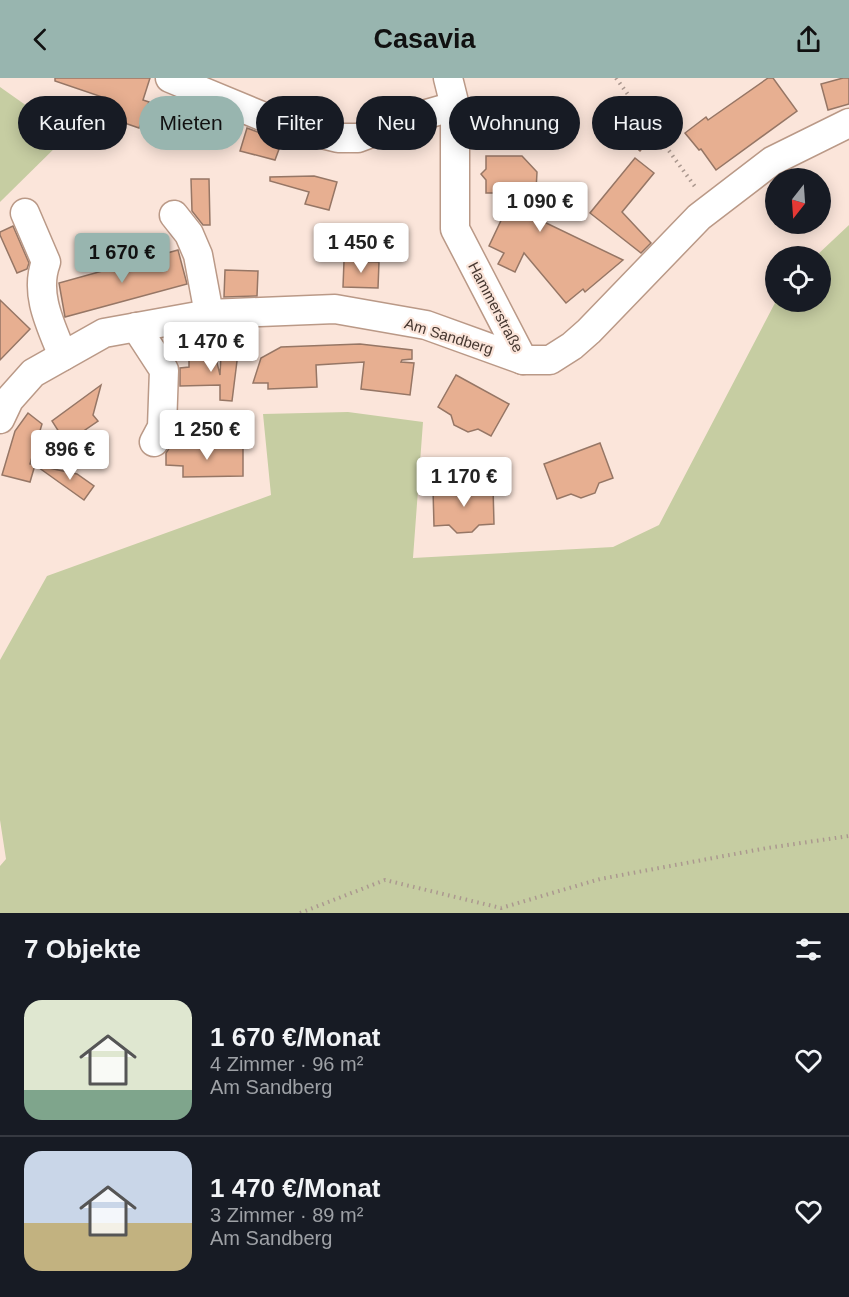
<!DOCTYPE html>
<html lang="de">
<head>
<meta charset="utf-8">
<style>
	body { margin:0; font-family:Arial,sans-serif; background:#242831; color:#f1f3f6; height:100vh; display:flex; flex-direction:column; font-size:22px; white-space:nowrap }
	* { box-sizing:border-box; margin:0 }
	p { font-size:20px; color:#9ea1a6 }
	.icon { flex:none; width:33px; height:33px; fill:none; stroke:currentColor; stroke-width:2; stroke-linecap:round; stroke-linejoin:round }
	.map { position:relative; height:835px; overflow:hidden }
	.sheet { display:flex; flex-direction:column; background:#171b24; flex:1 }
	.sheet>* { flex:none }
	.top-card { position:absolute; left:18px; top:18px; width:813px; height:54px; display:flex; gap:12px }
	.needle { width:39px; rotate:197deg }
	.tools { position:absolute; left:765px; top:90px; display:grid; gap:12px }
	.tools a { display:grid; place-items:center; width:66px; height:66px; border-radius:50%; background:#171b24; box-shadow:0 3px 15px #0003; font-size:30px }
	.price { position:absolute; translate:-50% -51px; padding:0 14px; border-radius:6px; background:#fff; color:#222; font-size:20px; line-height:39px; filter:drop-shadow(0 2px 3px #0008) }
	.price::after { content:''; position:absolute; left:50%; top:36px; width:18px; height:14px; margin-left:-9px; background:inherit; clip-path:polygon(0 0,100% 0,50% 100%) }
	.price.current { background:#98b5af; color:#111 }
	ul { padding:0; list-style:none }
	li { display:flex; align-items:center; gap:18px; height:150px; padding:0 24px }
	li+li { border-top:2px solid #363941 }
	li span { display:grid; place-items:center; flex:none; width:168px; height:120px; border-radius:18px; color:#555 }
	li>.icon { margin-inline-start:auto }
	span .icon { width:72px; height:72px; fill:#fffc; stroke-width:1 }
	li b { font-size:26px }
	h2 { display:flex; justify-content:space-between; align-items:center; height:72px; padding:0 24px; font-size:26px }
	.tag { padding:0 21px; border-radius:27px; background:#171b24; box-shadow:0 3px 15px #0003; font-size:21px; line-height:54px }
	.tag.current { background:#98b5af; color:#111 }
	header { display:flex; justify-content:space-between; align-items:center; height:78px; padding:0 24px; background:#98b5af; color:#111; font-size:27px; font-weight:700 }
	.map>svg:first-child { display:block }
</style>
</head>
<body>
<header><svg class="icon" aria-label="back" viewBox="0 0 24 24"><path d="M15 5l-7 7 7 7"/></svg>Casavia<svg class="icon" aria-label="share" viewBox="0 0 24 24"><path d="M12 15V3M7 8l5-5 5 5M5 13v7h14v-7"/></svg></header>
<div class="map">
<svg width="849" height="835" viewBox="0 0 849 835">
	<rect width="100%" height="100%" fill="#fbe5da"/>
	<g fill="#c6cda2">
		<polygon points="0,9 68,57 0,124"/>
		<polygon points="849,147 849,835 0,835 0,788 6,781 0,742 0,582 47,498 271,417 263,336 348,334 423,344 413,480 613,469 659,447 776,223 820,224 820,178 816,178"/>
	</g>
	<g fill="#e7af91" stroke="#967665" stroke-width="1.5">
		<polygon points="55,0 150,0 143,22 149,24 139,50 113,41 118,27 114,25 114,23 55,3"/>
		<polygon points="768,0 773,0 797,33 716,92 701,71 699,72 685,55 706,39 708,42"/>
		<polygon points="843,0 849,0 849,26 828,32 821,6"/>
		<polygon points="641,44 652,59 640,73 626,61"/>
		<polygon points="247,50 282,63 275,82 240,73"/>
		<polygon points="486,78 522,78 537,94 536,113 543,113 542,143 623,182 585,214 583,211 566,225 524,175 515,194 498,186 504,175 489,168 514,115 486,115 486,102 481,96 486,91"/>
		<polygon points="635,80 654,95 622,134 651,165 641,175 590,135"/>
		<polygon points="314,98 337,104 329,132 305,126 309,114 270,103 270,99"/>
		<polygon points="191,101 209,101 210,147 203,147 192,133"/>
		<polygon points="13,148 29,185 27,191 17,195 0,157 0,154"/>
		<polygon points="178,172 187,206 65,239 59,205"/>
		<polygon points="344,183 379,184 378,210 343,209"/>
		<polygon points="225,192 258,193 257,218 224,219"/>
		<polygon points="0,222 30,251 0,282"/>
		<polygon points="360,266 412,272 412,281 402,282 401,284 414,285 410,317 361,311 364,284 316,287 317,309 268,311 268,305 253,305 261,280 281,269"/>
		<polygon points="238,275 232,323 220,322 220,307 180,308 180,290 189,289 189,277 215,276 220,297 221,276"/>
		<polygon points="456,297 509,326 491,358 478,351 468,354 454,347 451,337 438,329"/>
		<polygon points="101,307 93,337 98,343 66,365 52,343"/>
		<polygon points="28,335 42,346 30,386 35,387 30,404 2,397 15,353"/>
		<polygon points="600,365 613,400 599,405 595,415 581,420 571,416 557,421 544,386"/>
		<polygon points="243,368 243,398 183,399 183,388 166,387 166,375 170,369"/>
		<polygon points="35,387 77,396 94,408 84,422"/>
		<polygon points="493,409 494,446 479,447 472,454 457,455 449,447 434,448 433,411"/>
	</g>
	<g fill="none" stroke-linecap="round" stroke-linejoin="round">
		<defs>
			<g id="minor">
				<polyline points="170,0 281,46 338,60 358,60 409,41 455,28"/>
				<polyline points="448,0 455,28 455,151 523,282"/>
				<path d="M25,135L46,184C34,216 51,248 63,278"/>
				<polyline points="174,137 189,156 198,177 209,236"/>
				<polyline points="136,249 164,292 162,349 154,364"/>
				<polyline points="0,341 9,322 33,295 104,255 209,236 335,231 426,247 523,282 550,282 572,268 589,253 699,139 772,83 849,45"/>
			</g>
		</defs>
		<use href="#minor" stroke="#ba9987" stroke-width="31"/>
		<g stroke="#ab988f" stroke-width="4" stroke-dasharray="1.5 4.5" stroke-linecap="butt">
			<polyline points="616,0 696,110"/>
			<polyline points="300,835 385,802 501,830 600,801 767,770 849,758"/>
		</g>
		<use href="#minor" stroke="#fff" stroke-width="28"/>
	</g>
	<g text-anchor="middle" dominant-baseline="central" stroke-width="4.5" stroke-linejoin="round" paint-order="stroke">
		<g font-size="15" fill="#463730" stroke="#fbe5da">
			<text transform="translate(496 229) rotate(62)">Hammerstraße</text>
			<text transform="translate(449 258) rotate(17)">Am Sandberg</text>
		</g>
	</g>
</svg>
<div class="tools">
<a><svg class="needle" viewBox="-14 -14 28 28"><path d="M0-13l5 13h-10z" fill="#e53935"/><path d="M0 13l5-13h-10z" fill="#9ea1a6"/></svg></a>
<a><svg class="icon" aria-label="locate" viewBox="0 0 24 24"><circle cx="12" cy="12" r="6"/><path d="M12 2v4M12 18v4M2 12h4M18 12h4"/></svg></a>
</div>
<b class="price" style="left:540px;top:155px">1 090 €</b>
<b class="price" style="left:361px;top:196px">1 450 €</b>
<b class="price current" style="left:122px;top:206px">1 670 €</b>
<b class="price" style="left:211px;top:295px">1 470 €</b>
<b class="price" style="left:207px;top:383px">1 250 €</b>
<b class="price" style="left:70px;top:403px">896 €</b>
<b class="price" style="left:464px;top:430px">1 170 €</b>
<div class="top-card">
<a class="tag">Kaufen</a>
<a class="tag current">Mieten</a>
<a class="tag">Filter</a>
<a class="tag">Neu</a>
<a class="tag">Wohnung</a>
<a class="tag">Haus</a>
</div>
</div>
<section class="sheet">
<h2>7 Objekte<svg class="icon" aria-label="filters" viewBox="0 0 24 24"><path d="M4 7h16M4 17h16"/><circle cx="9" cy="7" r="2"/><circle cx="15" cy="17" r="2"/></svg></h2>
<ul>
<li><span style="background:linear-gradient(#dfe7d0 75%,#7fa58c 0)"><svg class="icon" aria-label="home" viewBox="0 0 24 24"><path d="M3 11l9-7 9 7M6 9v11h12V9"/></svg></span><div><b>1 670 €/Monat</b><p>4 Zimmer · 96 m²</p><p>Am Sandberg</p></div><svg class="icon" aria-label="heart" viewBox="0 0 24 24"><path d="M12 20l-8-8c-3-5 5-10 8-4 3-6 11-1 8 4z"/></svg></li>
<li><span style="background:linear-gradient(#c9d6e8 60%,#c2b280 0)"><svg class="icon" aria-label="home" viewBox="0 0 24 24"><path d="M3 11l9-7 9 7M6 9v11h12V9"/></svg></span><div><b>1 470 €/Monat</b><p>3 Zimmer · 89 m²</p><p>Am Sandberg</p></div><svg class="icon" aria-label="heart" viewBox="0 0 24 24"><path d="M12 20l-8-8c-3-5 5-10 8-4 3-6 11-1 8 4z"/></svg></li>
</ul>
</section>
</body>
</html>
